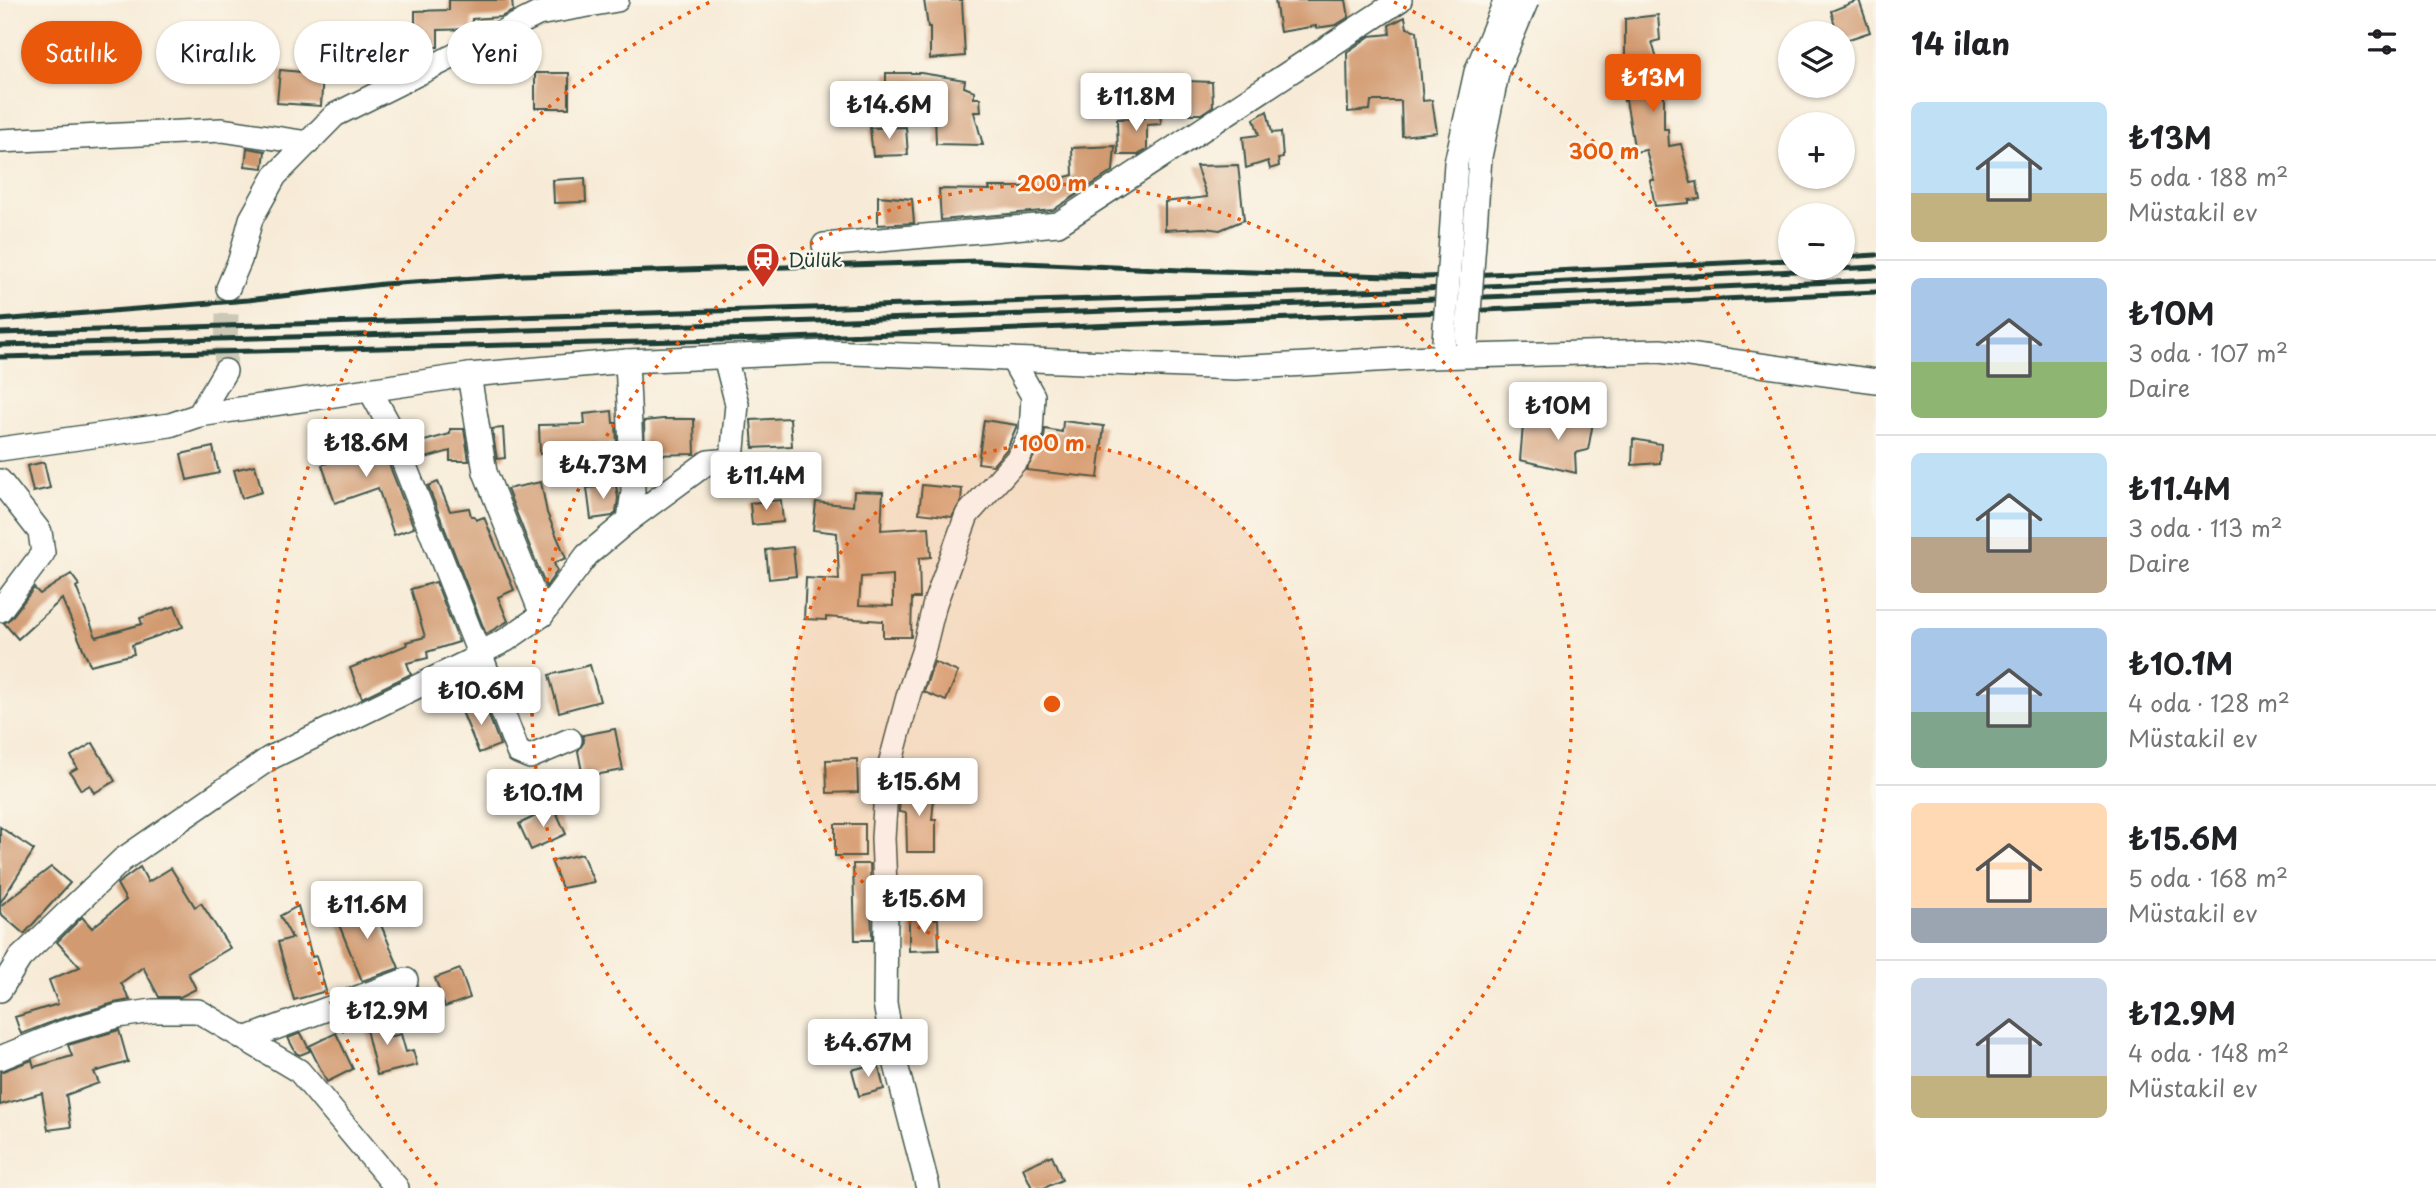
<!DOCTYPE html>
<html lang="tr">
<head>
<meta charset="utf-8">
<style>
	body { margin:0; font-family:"Playpen Sans",sans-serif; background:#f6f6f6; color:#202124; height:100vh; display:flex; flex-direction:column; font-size:26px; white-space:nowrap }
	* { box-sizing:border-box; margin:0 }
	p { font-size:23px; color:#757577 }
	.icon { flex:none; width:38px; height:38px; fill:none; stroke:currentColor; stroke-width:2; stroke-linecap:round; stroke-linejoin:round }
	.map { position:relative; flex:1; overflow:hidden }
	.panel { display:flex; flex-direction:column; background:#fff; width:560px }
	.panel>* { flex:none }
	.hud { position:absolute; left:21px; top:21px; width:665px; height:63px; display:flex; gap:14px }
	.controls { position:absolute; left:1778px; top:21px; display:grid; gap:14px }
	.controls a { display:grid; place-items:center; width:77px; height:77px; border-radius:50%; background:#fff; box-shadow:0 2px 5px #0004; font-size:35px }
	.price { position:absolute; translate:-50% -60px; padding:0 16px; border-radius:7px; background:#fff; color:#222; font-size:23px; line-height:46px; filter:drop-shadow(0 2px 4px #0008) }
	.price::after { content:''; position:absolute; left:50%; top:42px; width:21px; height:16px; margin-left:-10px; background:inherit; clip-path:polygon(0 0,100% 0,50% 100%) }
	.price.current { background:#ea580c; color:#fff }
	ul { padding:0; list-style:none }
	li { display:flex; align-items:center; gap:21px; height:175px; padding:0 35px }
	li+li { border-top:2px solid #e0e0e0 }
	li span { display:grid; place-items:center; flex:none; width:196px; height:140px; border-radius:10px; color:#555 }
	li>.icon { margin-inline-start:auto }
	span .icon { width:84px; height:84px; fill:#fffc; stroke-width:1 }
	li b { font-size:30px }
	h2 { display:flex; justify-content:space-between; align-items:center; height:84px; padding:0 35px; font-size:30px }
	.pill { padding:0 24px; border-radius:32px; background:#fff; box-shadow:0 2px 5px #0004; font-size:24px; line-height:63px }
	.pill.current { background:#ea580c; color:#fff }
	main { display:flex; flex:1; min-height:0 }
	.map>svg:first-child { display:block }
</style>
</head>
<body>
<main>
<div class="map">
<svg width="1876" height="1188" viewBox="0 0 1876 1188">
	<rect width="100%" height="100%" fill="#fbf7ec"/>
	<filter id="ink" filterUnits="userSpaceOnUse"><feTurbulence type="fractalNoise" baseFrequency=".0143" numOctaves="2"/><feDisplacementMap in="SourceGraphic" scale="14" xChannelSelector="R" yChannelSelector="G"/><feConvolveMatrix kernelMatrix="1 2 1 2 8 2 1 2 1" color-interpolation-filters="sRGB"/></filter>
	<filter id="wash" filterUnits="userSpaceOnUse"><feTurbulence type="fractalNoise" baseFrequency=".00686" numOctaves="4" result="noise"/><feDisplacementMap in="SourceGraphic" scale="28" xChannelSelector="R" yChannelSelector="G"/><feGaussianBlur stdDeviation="1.57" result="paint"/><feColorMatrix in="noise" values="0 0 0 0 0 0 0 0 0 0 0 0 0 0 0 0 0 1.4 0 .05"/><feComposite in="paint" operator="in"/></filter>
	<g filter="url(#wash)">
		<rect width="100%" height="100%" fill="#f7ebd7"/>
		<g id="blocks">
			<g fill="#d19a70" fill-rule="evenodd">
				<polygon points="449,0 512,0 513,11 501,17 472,19 472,29 438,30 438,47 415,47 415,11 449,10"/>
				<polygon points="924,0 962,0 965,56 930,59 930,27 928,27"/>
				<polygon points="1275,0 1346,0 1349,17 1336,25 1316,28 1316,26 1280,32"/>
				<polygon points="1859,0 1870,32 1843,41 1843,33 1837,33 1831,11"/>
				<polygon points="1658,15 1660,40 1652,42 1664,84 1664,129 1668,129 1669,146 1681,144 1691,183 1697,182 1700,199 1689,200 1689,203 1655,206 1650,180 1654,180 1646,150 1635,152 1626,100 1624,101 1619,64 1625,62 1625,19"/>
				<polygon points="1405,17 1407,28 1417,31 1423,101 1432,100 1437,132 1402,136 1401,101 1371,101 1370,110 1348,112 1347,52 1370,36 1390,34 1389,25"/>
				<polygon points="280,70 323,74 321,106 277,103"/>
				<rect x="535" y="73" width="34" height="35"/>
				<polygon points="886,73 921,73 965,80 964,87 974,91 974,98 980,98 981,112 974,112 983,145 936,144 935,117 931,118 930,100 886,102"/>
				<polygon points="1186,81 1212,82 1213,106 1201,114 1190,114"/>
				<polygon points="1160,110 1161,124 1147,125 1147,149 1138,155 1118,155 1117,119 1145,118 1143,111"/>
				<polygon points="1267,111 1272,133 1281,132 1283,158 1278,159 1279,166 1270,169 1268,161 1246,168 1243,137 1259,135 1254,119"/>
				<polygon points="906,127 908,155 873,156 870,128"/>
				<polygon points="1115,146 1113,171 1053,210 941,220 939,189 990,190 989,187 1044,187 1044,183 1073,175 1072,148"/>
				<polygon points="247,148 265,151 263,168 245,166"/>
				<polygon points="1238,165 1244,220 1220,230 1204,228 1165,230 1165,202 1207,197 1196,166"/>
				<polygon points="585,178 586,202 554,203 553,180"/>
				<polygon points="878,196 912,199 914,223 878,225"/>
				<polygon points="1590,409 1592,428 1588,450 1575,453 1576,473 1520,460 1523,426 1569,425 1571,410"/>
				<polygon points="612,411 613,423 616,423 617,443 571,447 571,453 540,454 539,425 585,424 584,414"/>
				<polygon points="790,418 792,446 753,448 751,420"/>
				<polygon points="663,419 694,419 695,454 645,455 644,421"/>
				<polygon points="984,420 1017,425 1007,449 993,465 978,463"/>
				<polygon points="1063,421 1104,426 1098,478 1026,470 1044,439 1045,429 1062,432"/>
				<polygon points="503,428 505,458 497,459 492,429"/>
				<polygon points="450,429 464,429 469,461 450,461 450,451 418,460 410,440 416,439 417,443 450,434"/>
				<polygon points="335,430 353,430 354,456 381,444 414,528 394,535 378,488 335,503 322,465 336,460"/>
				<polygon points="1633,439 1661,444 1660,463 1632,465"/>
				<polygon points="213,447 219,473 187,480 181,454"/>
				<polygon points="44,462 50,488 33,492 27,466"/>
				<polygon points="255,465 262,492 242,498 234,470"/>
				<polygon points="438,482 450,511 469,508 471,516 474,516 476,520 484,517 514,590 498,597 508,621 486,634 428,486"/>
				<polygon points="541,482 547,513 566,558 554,563 557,571 546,587 507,489"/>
				<polygon points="616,485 618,498 616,513 612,516 591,519 587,488"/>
				<polygon points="922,485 962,489 961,501 952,517 919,513"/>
				<path d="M854,491L883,492L881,530L929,527L931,557L919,558L920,598H912L911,637H883V621L826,617V620L804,619L806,578L839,580L837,533L813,530L816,502L853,506ZM893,575V606L859,605L861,577Z"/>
				<polygon points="781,500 783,522 752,525 750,503"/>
				<polygon points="793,547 796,576 769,579 766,550"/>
				<polygon points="71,574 79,585 76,587 96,637 142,624 140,618 175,606 183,627 132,645 134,654 90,665 62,599 18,639 4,623 11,618 34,588 40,594"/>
				<polygon points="436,582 459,642 427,652 428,658 407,663 411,674 362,698 350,668 407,645 406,642 425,637 411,589"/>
				<polygon points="934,662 958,672 946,701 924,692"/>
				<polygon points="590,665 600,701 559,712 549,675"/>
				<polygon points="483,700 500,745 479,753 461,709"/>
				<polygon points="615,729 623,770 583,777 578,751 584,742 583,735"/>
				<polygon points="93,743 115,781 94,793 90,785 81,790 70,772 77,768 71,756"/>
				<polygon points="857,759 858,792 827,793 826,760"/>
				<polygon points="901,784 935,787 932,820 936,820 936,852 907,852 906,813 899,812"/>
				<polygon points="554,807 566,834 531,850 519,824"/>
				<rect x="835" y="824" width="30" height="32"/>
				<polygon points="0,827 34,850 0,903"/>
				<polygon points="582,854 594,882 562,888 551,861"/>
				<polygon points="853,864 870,864 872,940 855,940"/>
				<polygon points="51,867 70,883 24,934 0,913 0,906"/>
				<polygon points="140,867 148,882 171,868 195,907 201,903 230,948 188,973 196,989 180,997 159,997 143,967 121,983 130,1000 114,1003 60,1019 21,1034 15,1017 58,1004 49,980 80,967 57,942 82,917 92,928 126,900 117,884"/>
				<polygon points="371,901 399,968 362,981 335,915"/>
				<polygon points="298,906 312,957 316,956 326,991 294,1000 278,942 292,938 280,916"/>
				<polygon points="909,919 938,919 939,950 909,951"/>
				<polygon points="460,969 470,998 445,1007 435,978"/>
				<polygon points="380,1013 389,1037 401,1034 406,1052 413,1050 417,1065 377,1075 363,1017"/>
				<polygon points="119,1030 128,1062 94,1072 99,1083 66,1095 71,1127 48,1130 42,1093 0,1105 0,1072 32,1060 34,1067 72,1056 68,1045"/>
				<polygon points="301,1033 310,1051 300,1055 296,1053 288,1038"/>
				<polygon points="336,1033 353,1069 327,1082 309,1046"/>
				<polygon points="878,1063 884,1089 859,1096 852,1070"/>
				<polygon points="1052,1155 1062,1180 1044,1188 1032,1188 1023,1168"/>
			</g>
		</g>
	</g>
	<g filter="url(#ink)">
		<use href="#blocks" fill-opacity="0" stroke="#3f574c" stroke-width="2"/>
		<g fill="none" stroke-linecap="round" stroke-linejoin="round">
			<polyline stroke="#ccc8b6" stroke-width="23" stroke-dasharray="23 11" stroke-linecap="butt" points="225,371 228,288"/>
			<defs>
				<g id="minor">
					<polyline points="0,141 222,130 308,143"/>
					<polyline points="824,245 1058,224 1400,0"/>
					<polyline points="228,288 240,260 251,219 275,176 335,115 538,14 617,0"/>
					<polyline points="469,375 485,472 542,615"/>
					<polyline points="370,390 388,423 480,656"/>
					<polyline points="199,415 469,375 627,361 827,352 1235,368 1429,357 1660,351 1876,381"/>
					<polyline points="0,449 170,425 199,415 225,371"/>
					<polyline points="0,481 40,532 43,553 0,610"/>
					<polyline points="629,520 708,462 732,460 737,404 725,357"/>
					<polyline points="480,653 518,752 530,757 570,740"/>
					<polyline points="0,990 20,958 122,860 270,758 480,656 480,653 506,640 542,615 587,555 629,520 633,491 627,361"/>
					<polyline points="245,1039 406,980"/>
					<polyline points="0,1058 64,1032 118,1016 153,1011 198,1011 299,1071 397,1188"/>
					<polyline points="928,1188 895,1061 885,1003 886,910 883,838 887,776 909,693 923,652 935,603 967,515 1019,457 1031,433 1033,396 1012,359"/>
				</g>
			</defs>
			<use href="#minor" stroke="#3f574c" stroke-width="26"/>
			<use href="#minor" stroke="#fff" stroke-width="23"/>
			<g stroke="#1f3d34" stroke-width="5">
				<polyline points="1843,257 1876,255"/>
				<polyline points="0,320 248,300 383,284 522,275 978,261 1181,270 1425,277 1790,260"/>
				<polyline points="0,333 1424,289 1876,267"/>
				<path d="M0,345C626,328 1251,309 1876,280"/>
				<polyline points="0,357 765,339 1421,313 1876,292"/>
			</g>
			<defs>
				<g id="minor-bridge">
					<polyline points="1467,341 1480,157 1498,69 1527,0"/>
					<polyline points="1444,342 1456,163 1476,72 1506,0"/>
				</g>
			</defs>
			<use href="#minor-bridge" stroke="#3f574c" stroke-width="26" stroke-linecap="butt"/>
			<use href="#minor-bridge" stroke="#fff" stroke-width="23"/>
		</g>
	</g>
	<circle cx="1052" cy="704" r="260" fill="#e8590c" fill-opacity=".12"/>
	<g fill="none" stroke="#e8590c" stroke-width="3.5" stroke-dasharray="3.5 7">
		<circle cx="1052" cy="704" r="260"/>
		<path d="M861 1188A520 520 0 1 1 1243 1188"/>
		<path d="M437 1185A781 781 0 0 1 710 2M1394 2A781 781 0 0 1 1667 1185"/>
	</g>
	<defs>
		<symbol id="station-pin" viewBox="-11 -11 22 30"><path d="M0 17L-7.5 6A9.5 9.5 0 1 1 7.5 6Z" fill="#c8321e" stroke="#fbf7ec"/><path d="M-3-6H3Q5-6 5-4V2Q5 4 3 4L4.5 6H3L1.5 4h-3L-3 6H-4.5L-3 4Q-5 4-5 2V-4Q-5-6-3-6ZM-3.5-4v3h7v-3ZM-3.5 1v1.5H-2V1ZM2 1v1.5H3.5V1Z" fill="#fff"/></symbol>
	</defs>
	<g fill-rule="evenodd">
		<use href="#station-pin" x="744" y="240" width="38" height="52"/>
	</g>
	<g text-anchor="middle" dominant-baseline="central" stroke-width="5" stroke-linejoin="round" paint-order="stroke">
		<g font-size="19" fill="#1f3d34" stroke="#fbf7ec" text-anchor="start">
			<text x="788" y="259">Dülük</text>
		</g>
	</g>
	<circle cx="1052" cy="704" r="10" fill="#e8590c" stroke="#fbf7ec" stroke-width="3.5"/>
	<g font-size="21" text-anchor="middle" font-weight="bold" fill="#e8590c" stroke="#fbf7ec" stroke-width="5" stroke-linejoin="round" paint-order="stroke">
		<text x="1604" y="159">300 m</text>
		<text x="1052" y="191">200 m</text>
		<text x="1052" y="451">100 m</text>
	</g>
</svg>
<div class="controls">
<a><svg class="icon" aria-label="layers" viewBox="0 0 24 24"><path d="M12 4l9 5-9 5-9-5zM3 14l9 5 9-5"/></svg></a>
<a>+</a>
<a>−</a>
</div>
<b class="price current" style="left:1653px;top:114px">₺13M</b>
<b class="price" style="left:1136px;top:133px">₺11.8M</b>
<b class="price" style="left:889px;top:141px">₺14.6M</b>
<b class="price" style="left:1558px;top:442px">₺10M</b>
<b class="price" style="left:366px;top:479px">₺18.6M</b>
<b class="price" style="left:603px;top:501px">₺4.73M</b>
<b class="price" style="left:766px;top:512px">₺11.4M</b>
<b class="price" style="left:481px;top:727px">₺10.6M</b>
<b class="price" style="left:919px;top:818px">₺15.6M</b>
<b class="price" style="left:543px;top:829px">₺10.1M</b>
<b class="price" style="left:924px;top:935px">₺15.6M</b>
<b class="price" style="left:367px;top:941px">₺11.6M</b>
<b class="price" style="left:387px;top:1047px">₺12.9M</b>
<b class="price" style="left:868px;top:1079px">₺4.67M</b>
<div class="hud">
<a class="pill current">Satılık</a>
<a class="pill">Kiralık</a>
<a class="pill">Filtreler</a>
<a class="pill">Yeni</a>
</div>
</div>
<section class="panel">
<h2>14 ilan<svg class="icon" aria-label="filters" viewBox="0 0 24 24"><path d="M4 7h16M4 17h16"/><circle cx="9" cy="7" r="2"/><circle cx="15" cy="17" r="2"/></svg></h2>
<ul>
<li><span style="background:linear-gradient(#bfe0f5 65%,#c2b280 0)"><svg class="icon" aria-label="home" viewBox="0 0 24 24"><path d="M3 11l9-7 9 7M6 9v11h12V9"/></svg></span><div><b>₺13M</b><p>5 oda · 188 m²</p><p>Müstakil ev</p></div></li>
<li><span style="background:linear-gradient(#a9c7e8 60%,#8fb573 0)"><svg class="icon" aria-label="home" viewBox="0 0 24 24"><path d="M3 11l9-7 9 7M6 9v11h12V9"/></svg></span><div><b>₺10M</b><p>3 oda · 107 m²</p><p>Daire</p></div></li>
<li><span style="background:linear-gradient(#bfe0f5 60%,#b9a48a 0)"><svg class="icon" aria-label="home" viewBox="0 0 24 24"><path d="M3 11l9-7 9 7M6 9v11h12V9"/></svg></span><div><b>₺11.4M</b><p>3 oda · 113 m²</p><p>Daire</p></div></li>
<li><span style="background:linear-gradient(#a9c7e8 60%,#7fa58c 0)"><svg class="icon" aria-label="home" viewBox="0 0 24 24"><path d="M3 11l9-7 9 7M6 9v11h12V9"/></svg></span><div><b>₺10.1M</b><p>4 oda · 128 m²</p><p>Müstakil ev</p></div></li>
<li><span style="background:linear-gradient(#ffd9b3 75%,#9aa5b1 0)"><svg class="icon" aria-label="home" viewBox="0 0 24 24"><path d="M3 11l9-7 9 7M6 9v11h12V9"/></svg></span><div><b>₺15.6M</b><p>5 oda · 168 m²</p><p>Müstakil ev</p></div></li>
<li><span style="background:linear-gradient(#c9d6e8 70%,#c2b280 0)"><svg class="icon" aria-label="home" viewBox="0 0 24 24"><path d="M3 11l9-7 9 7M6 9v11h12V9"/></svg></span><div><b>₺12.9M</b><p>4 oda · 148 m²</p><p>Müstakil ev</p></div></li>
</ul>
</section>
</main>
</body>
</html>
